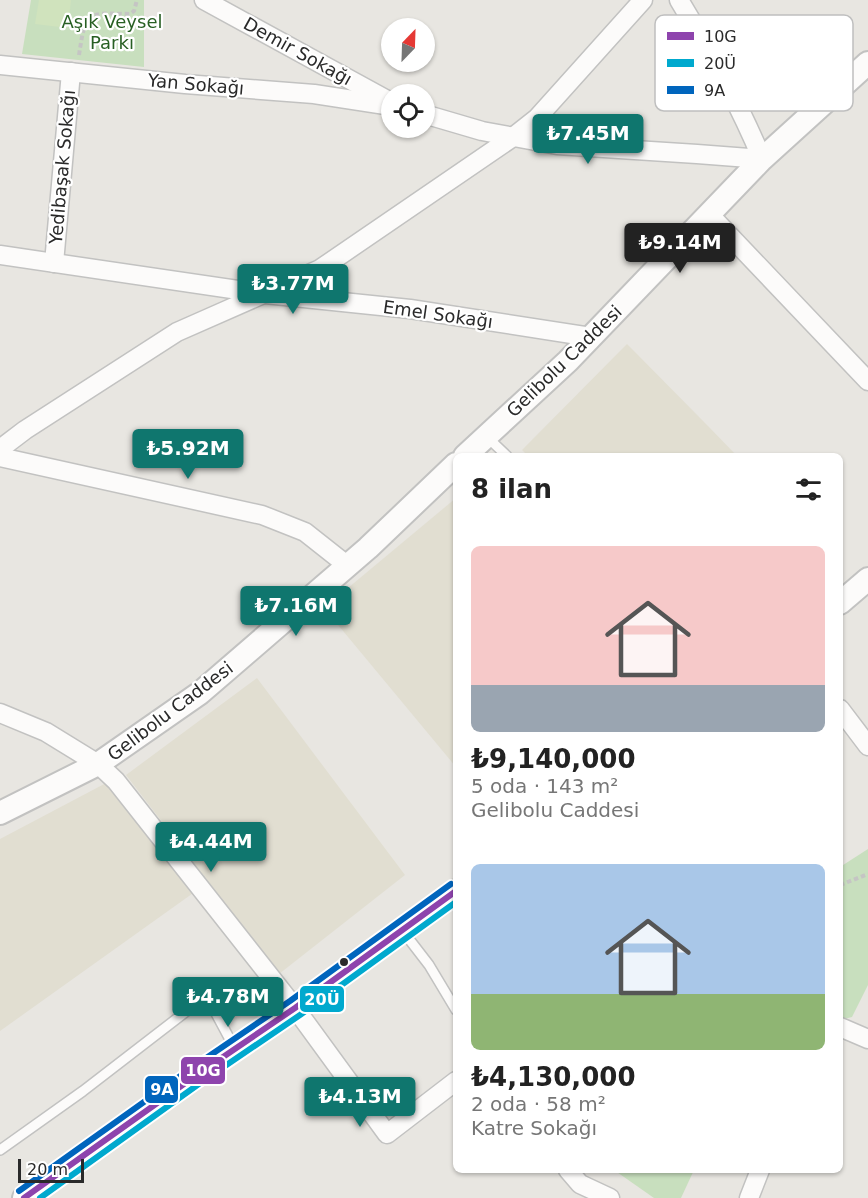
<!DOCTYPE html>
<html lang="tr">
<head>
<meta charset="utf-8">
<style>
	body { margin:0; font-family:"DejaVu Sans",sans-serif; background:#f6f6f6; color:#222; height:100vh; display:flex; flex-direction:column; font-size:22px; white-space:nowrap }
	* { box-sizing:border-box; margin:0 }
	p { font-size:20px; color:#767676 }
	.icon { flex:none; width:33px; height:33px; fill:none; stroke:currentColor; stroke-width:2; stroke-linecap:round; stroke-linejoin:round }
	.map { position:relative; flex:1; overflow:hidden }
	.drawer { position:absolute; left:453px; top:453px; width:390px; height:720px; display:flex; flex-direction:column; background:#fff; border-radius:9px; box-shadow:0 2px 4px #0004 }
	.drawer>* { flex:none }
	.needle { width:39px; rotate:23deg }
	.fabs { position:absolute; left:381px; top:18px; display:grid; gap:12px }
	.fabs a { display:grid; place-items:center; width:54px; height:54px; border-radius:50%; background:#fff; box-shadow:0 2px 4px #0004; font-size:30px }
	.scale { position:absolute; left:18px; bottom:15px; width:66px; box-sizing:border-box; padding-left:6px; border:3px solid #2a2a2a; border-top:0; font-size:16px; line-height:21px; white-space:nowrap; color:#2a2a2a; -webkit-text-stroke:4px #fff; paint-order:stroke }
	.price { position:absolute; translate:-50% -51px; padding:0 14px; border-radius:6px; background:#0f766e; color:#fff; font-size:20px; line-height:39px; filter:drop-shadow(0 2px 3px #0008) }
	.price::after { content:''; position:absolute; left:50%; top:36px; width:18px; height:14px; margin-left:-9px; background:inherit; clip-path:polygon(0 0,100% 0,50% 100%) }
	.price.active { background:#222; color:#fff }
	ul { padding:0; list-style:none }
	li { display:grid; align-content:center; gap:12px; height:318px; padding:0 18px }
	li span { display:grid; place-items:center; height:186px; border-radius:9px; color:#555 }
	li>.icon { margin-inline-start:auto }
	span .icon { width:108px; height:108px; fill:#fffc; stroke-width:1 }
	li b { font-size:26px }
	h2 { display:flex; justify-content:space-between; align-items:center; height:72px; padding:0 18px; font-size:26px }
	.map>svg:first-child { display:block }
</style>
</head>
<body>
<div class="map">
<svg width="868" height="1198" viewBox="0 0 868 1198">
	<rect width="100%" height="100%" fill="#e8e6e1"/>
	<g fill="#e1ded1">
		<polygon points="627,344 706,424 737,456 528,456 522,450"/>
		<polygon points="456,498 456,767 324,608"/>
		<polygon points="257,678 405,875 279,974 126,775"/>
		<polygon points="108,782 196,891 0,1031 0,839"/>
	</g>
	<g fill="#c8dfbe">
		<polygon points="31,0 144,0 144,67 22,54"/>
		<polygon points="868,849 868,985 852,1017 840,1020 840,867"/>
		<polygon points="614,1170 694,1170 681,1198 654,1198"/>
	</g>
	<polygon fill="#d0e3bd" points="39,0 71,0 68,28 35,24"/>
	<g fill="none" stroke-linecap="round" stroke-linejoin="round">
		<defs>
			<g id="service">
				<polyline points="486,436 507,456"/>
				<polyline points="402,930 429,965 456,1010"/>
				<polyline points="0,1150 83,1091 201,1000 211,1004 235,1049"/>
			</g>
			<g id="minor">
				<polyline points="204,0 387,100"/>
				<polyline points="0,65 185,84 314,94 392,106"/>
				<path d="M424,114L482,131L557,145L697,154L762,159C739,104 710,51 679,0"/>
				<polyline points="709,214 868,381"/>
				<polyline points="0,255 265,294 410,309 591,337"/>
				<polyline points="54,263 71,72"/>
				<polyline points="0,449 25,430 177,332 320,269 513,137 537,118 643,0"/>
				<polyline points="0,457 262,515 305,532 348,566"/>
				<polyline points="840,709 868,746"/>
				<polyline points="0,713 46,732 98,764 116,781 295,1008 387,1134 456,1081"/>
				<polyline points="840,1027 868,1039"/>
				<polyline points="568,1170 580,1184 610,1198"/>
				<polyline points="749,1198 760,1170"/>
			</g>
			<g id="tertiary">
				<polyline points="465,456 568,361 762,159 868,63"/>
				<polyline points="840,603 868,579"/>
				<polyline points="0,813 98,764 200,693 368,548 456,464"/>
				<polyline points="24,1198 198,1074 295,1008 456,891"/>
			</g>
		</defs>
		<use href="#service" stroke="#c2c2c1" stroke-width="12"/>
		<use href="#minor" stroke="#c2c2c1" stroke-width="21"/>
		<use href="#tertiary" stroke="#c2c2c1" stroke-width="26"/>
		<g stroke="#c5c5c4" stroke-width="4" stroke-dasharray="4.5 3" stroke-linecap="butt">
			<path d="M79,55C86,10 86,13 130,14L134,11L137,0"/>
			<polyline points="840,885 868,874"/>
		</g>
		<use href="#service" stroke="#fcfbfa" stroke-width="9"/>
		<use href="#minor" stroke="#fcfbfa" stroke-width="18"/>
		<use href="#tertiary" stroke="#fcfbfa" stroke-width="22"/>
		<defs>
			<polyline id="bus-1" points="24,1198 198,1074 295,1008 456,891"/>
			<polyline id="bus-2" points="40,1198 203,1081 300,1015 456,902"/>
			<polyline id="bus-3" points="19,1191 193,1067 290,1001 451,884"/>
		</defs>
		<use href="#bus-1" stroke="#fff" stroke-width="10"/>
		<use href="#bus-2" stroke="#fff" stroke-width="10"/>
		<use href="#bus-3" stroke="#fff" stroke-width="10"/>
		<use href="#bus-1" stroke="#8e44ad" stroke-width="6"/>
		<use href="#bus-2" stroke="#00a9ce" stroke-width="6"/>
		<use href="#bus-3" stroke="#0065bd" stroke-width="6"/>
	</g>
	<circle fill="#2a2a2a" stroke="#fff" stroke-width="2" cx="344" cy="962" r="5"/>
	<g text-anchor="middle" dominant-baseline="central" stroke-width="4.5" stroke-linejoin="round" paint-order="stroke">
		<g font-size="18" fill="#285f23" stroke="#fff">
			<text x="112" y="21">Aşık Veysel<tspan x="112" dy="21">Parkı</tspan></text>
		</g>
		<g font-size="18" fill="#2a2a2a" stroke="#fff">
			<text transform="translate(298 51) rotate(29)">Demir Sokağı</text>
			<text transform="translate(196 84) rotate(5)">Yan Sokağı</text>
			<text transform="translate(62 167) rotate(-85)">Yedibaşak Sokağı</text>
			<text transform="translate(438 314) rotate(8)">Emel Sokağı</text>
			<text transform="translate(564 361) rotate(-44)">Gelibolu Caddesi</text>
			<text transform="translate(170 711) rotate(-37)">Gelibolu Caddesi</text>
		</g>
	</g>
	<rect x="655" y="15" width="198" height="96" rx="9" fill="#fff" stroke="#bfbfbf" stroke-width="1.5"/>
	<rect x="667" y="32" width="27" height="8" fill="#8e44ad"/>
	<rect x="667" y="59" width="27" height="8" fill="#00a9ce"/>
	<rect x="667" y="86" width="27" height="8" fill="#0065bd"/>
	<g font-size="16" fill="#2a2a2a">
		<text x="704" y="42">10G</text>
		<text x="704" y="69">20Ü</text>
		<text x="704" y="96">9A</text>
	</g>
	<g stroke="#fff" stroke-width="2">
		<rect x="299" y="985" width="46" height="28" rx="6" fill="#00a9ce"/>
		<rect x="180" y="1056" width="46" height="29" rx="6" fill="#8e44ad"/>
		<rect x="144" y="1075" width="35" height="29" rx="6" fill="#0065bd"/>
	</g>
	<g font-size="16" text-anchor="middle" font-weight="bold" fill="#fff">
		<text x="322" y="1005">20Ü</text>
		<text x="203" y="1076">10G</text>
		<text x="162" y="1095">9A</text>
	</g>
</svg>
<div class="fabs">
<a><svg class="needle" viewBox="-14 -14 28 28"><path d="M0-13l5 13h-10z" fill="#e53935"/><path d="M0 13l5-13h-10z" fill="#767676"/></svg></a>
<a><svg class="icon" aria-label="locate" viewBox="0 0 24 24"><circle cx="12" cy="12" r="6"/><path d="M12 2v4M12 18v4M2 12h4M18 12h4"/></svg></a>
</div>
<div class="scale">20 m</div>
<b class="price" style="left:588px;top:165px">₺7.45M</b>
<b class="price active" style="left:680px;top:274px">₺9.14M</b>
<b class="price" style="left:293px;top:315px">₺3.77M</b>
<b class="price" style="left:188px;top:480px">₺5.92M</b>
<b class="price" style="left:296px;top:637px">₺7.16M</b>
<b class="price" style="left:211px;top:873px">₺4.44M</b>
<b class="price" style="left:228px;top:1028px">₺4.78M</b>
<b class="price" style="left:360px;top:1128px">₺4.13M</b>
<section class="drawer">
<h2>8 ilan<svg class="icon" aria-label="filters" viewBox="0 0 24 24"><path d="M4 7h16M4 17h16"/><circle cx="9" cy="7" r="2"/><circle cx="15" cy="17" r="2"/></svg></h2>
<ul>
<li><span style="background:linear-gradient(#f6c9c9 75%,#9aa5b1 0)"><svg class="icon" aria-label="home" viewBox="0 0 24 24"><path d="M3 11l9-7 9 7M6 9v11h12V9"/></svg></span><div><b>₺9,140,000</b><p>5 oda · 143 m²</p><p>Gelibolu Caddesi</p></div></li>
<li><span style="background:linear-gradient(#a9c7e8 70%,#8fb573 0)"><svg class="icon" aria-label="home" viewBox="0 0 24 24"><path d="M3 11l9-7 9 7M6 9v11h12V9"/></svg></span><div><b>₺4,130,000</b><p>2 oda · 58 m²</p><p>Katre Sokağı</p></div></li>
</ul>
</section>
</div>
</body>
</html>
